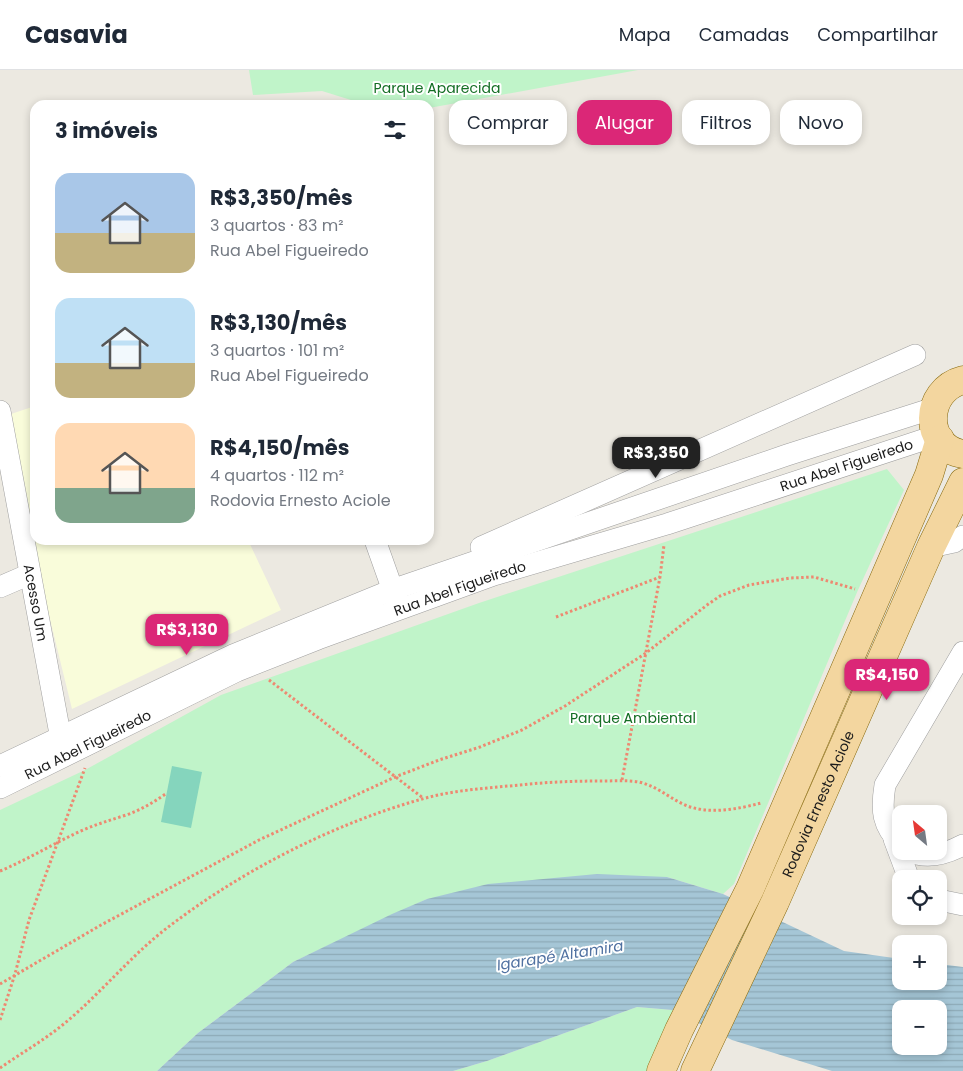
<!DOCTYPE html>
<html lang="pt">
<head>
<meta charset="utf-8">
<style>
	body { margin:0; font-family:Poppins,sans-serif; background:#f6f6f7; color:#1f2937; height:100vh; display:flex; flex-direction:column; font-size:19px; white-space:nowrap }
	* { box-sizing:border-box; margin:0 }
	p { font-size:16px; color:#747a83 }
	.icon { flex:none; width:28px; height:28px; fill:none; stroke:currentColor; stroke-width:2; stroke-linecap:round; stroke-linejoin:round }
	.map { position:relative; flex:1; overflow:hidden }
	.sheet { position:absolute; left:30px; top:30px; width:404px; height:445px; display:flex; flex-direction:column; background:#fff; border-radius:15px; box-shadow:0 2px 8px #0003 }
	.sheet>* { flex:none }
	.top-card { position:absolute; left:449px; top:30px; width:439px; height:45px; display:flex; gap:10px }
	.needle { width:32px; rotate:331deg }
	.fabs { position:absolute; left:892px; top:735px; display:grid; gap:10px }
	.fabs a { display:grid; place-items:center; width:55px; height:55px; border-radius:10px; background:#fff; box-shadow:0 2px 8px #0003; font-size:25px }
	.price { position:absolute; translate:-50% -42px; padding:0 11px; border-radius:10px; background:#db2777; color:#fff; font-size:16px; line-height:32px; filter:drop-shadow(0 1px 2px #0008) }
	.price::after { content:''; position:absolute; left:50%; top:30px; width:15px; height:11px; margin-left:-8px; background:inherit; clip-path:polygon(0 0,100% 0,50% 100%) }
	.price.on { background:#222; color:#fff }
	ul { padding:0; list-style:none }
	li { display:flex; align-items:center; gap:15px; height:125px; padding:0 25px }
	li span { display:grid; place-items:center; flex:none; width:140px; height:100px; border-radius:15px; color:#555 }
	li>.icon { margin-inline-start:auto }
	span .icon { width:60px; height:60px; fill:#fffc; stroke-width:1 }
	li b { font-size:21px }
	h2 { display:flex; justify-content:space-between; align-items:center; height:60px; padding:0 25px; font-size:21px }
	.pill { padding:0 18px; border-radius:15px; background:#fff; box-shadow:0 2px 8px #0003; font-size:18px; line-height:45px }
	.pill.on { background:#db2777; color:#fff }
	header { display:flex; align-items:center; gap:30px; box-sizing:border-box; height:70px; padding:0 25px; background:#fff; border-bottom:1px solid #e0e1e3 }
	header strong { font-size:24px }
	nav { display:flex; gap:28px; margin-inline-start:auto; font-size:18px }
	.map>svg:first-child { display:block }
</style>
</head>
<body>
<header>
<strong>Casavia</strong>
<nav><a>Mapa</a><a>Camadas</a><a>Compartilhar</a></nav>
</header>
<div class="map">
<svg width="963" height="1001" viewBox="0 0 963 1001">
	<defs>
		<pattern id="water-rules" width="6" height="5" patternUnits="userSpaceOnUse" patternTransform="scale(1.25)"><rect width="6" height="5" fill="#a5c6d6"/><path d="M0 2.5h6" fill="none" stroke="#8daab7"/></pattern>
	</defs>
	<rect width="100%" height="100%" fill="#ece9e1"/>
	<polygon fill="#f9fcda" points="35,336 35,470 248,470 281,540 72,639 22,435 11,344"/>
	<g fill="#c0f4c9">
		<polygon points="249,0 638,0 429,38 429,35 367,35 322,21 253,25"/>
		<polygon points="887,399 904,420 858,520 734,814 723,824 667,807 427,829 293,892 198,963 157,1001 0,1001 0,740 85,700 221,625 479,533"/>
		<polygon points="637,937 673,940 668,956 648,1001 453,1001 487,991"/>
	</g>
	<polygon fill="#85d5bd" points="172,696 202,702 191,758 161,752"/>
	<path fill="url(#water-rules)" fill-rule="evenodd" d="M597,804L667,807L723,824L844,881L901,889V911H939V894L963,897V1001H832L732,970L673,940L637,937L487,991L453,1001H157L198,963L293,892L392,844L427,829L488,814ZM901,939H939V976H901Z"/>
	<g fill="none" stroke-linecap="round" stroke-linejoin="round">
		<defs>
			<g id="minor">
				<path id="s1" d="M0,341L63,680"/>
				<polyline points="375,470 397,532"/>
				<polyline points="481,477 915,285"/>
				<polyline points="931,477 954,472 963,466"/>
				<polyline points="0,517 30,504"/>
				<polyline points="0,696 233,585 392,520 787,385 934,338"/>
				<path id="s2" d="M0,718L237,601L318,569L494,505L667,454L938,365"/>
				<polyline points="894,769 909,809"/>
				<path d="M901,774C882,756 881,740 885,715L963,582"/>
				<path d="M909,781C927,790 946,784 963,775"/>
				<polyline points="939,830 963,835"/>
			</g>
			<g id="major">
				<path d="M963,310C924,320 922,377 963,384"/>
				<polyline points="661,1001 679,960 750,819 929,405 940,369"/>
				<path id="s3" d="M695,1001L775,832L931,477L963,412"/>
			</g>
		</defs>
		<use href="#minor" stroke="#9f9f9f" stroke-width="22"/>
		<use href="#major" stroke="#86680c" stroke-width="29"/>
		<g stroke="#ed8971" stroke-width="3" stroke-dasharray="2.5 2.5" stroke-linecap="butt">
			<polyline points="556,547 660,507"/>
			<polyline points="269,610 423,728"/>
			<polyline points="622,710 660,507 664,475"/>
			<path d="M0,801C29,789 54,773 83,760C97,754 111,750 126,745C141,740 154,732 167,723"/>
			<polyline points="0,914 101,855 259,770 395,707 439,690 480,677 522,660 565,636 646,583 707,535 720,526 749,515 790,508 814,507 855,519"/>
			<polyline points="0,950 15,904 29,850 85,698"/>
			<path d="M0,998C20,984 41,972 60,957C98,927 129,887 167,858C241,801 333,754 422,729C454,720 487,718 520,715C547,712 574,711 601,711C614,711 627,710 639,712C657,716 669,728 685,735C709,745 738,739 761,733"/>
		</g>
		<use href="#minor" stroke="#fff" stroke-width="21"/>
		<use href="#major" stroke="#f3d69f" stroke-width="28"/>
	</g>
	<g text-anchor="middle" dominant-baseline="central" stroke-width="4" stroke-linejoin="round" paint-order="stroke">
		<g font-size="14" fill="#146e24" stroke="#fff">
			<text x="437" y="18">Parque Aparecida</text>
			<text x="633" y="648">Parque Ambiental</text>
		</g>
		<g font-size="14" fill="#1b1b1b" stroke="#fff">
			<text stroke="none"><textPath href="#s2" startOffset="908">Rua Abel Figueiredo</textPath></text>
			<text stroke="none"><textPath href="#s2" startOffset="502">Rua Abel Figueiredo</textPath></text>
			<text stroke="none"><textPath href="#s1" startOffset="195">Acesso Um</textPath></text>
			<text stroke="none"><textPath href="#s2" startOffset="98">Rua Abel Figueiredo</textPath></text>
			<text stroke="none"><textPath href="#s3" startOffset="294">Rodovia Ernesto Aciole</textPath></text>
		</g>
		<g font-size="15" font-style="italic" fill="#5071a1" stroke="#fff">
			<text transform="translate(560 885) rotate(-9)">Igarapé Altamira</text>
		</g>
	</g>
</svg>
<div class="fabs">
<a><svg class="needle" viewBox="-14 -14 28 28"><path d="M0-13l5 13h-10z" fill="#e53935"/><path d="M0 13l5-13h-10z" fill="#747a83"/></svg></a>
<a><svg class="icon" aria-label="locate" viewBox="0 0 24 24"><circle cx="12" cy="12" r="6"/><path d="M12 2v4M12 18v4M2 12h4M18 12h4"/></svg></a>
<a>+</a>
<a>−</a>
</div>
<b class="price on" style="left:656px;top:409px">R$3,350</b>
<b class="price" style="left:187px;top:586px">R$3,130</b>
<b class="price" style="left:887px;top:631px">R$4,150</b>
<div class="top-card">
<a class="pill">Comprar</a>
<a class="pill on">Alugar</a>
<a class="pill">Filtros</a>
<a class="pill">Novo</a>
</div>
<section class="sheet">
<h2>3 imóveis<svg class="icon" aria-label="filters" viewBox="0 0 24 24"><path d="M4 7h16M4 17h16"/><circle cx="9" cy="7" r="2"/><circle cx="15" cy="17" r="2"/></svg></h2>
<ul>
<li><span style="background:linear-gradient(#a9c7e8 60%,#c2b280 0)"><svg class="icon" aria-label="home" viewBox="0 0 24 24"><path d="M3 11l9-7 9 7M6 9v11h12V9"/></svg></span><div><b>R$3,350/mês</b><p>3 quartos · 83 m²</p><p>Rua Abel Figueiredo</p></div></li>
<li><span style="background:linear-gradient(#bfe0f5 65%,#c2b280 0)"><svg class="icon" aria-label="home" viewBox="0 0 24 24"><path d="M3 11l9-7 9 7M6 9v11h12V9"/></svg></span><div><b>R$3,130/mês</b><p>3 quartos · 101 m²</p><p>Rua Abel Figueiredo</p></div></li>
<li><span style="background:linear-gradient(#ffd9b3 65%,#7fa58c 0)"><svg class="icon" aria-label="home" viewBox="0 0 24 24"><path d="M3 11l9-7 9 7M6 9v11h12V9"/></svg></span><div><b>R$4,150/mês</b><p>4 quartos · 112 m²</p><p>Rodovia Ernesto Aciole</p></div></li>
</ul>
</section>
</div>
</body>
</html>
